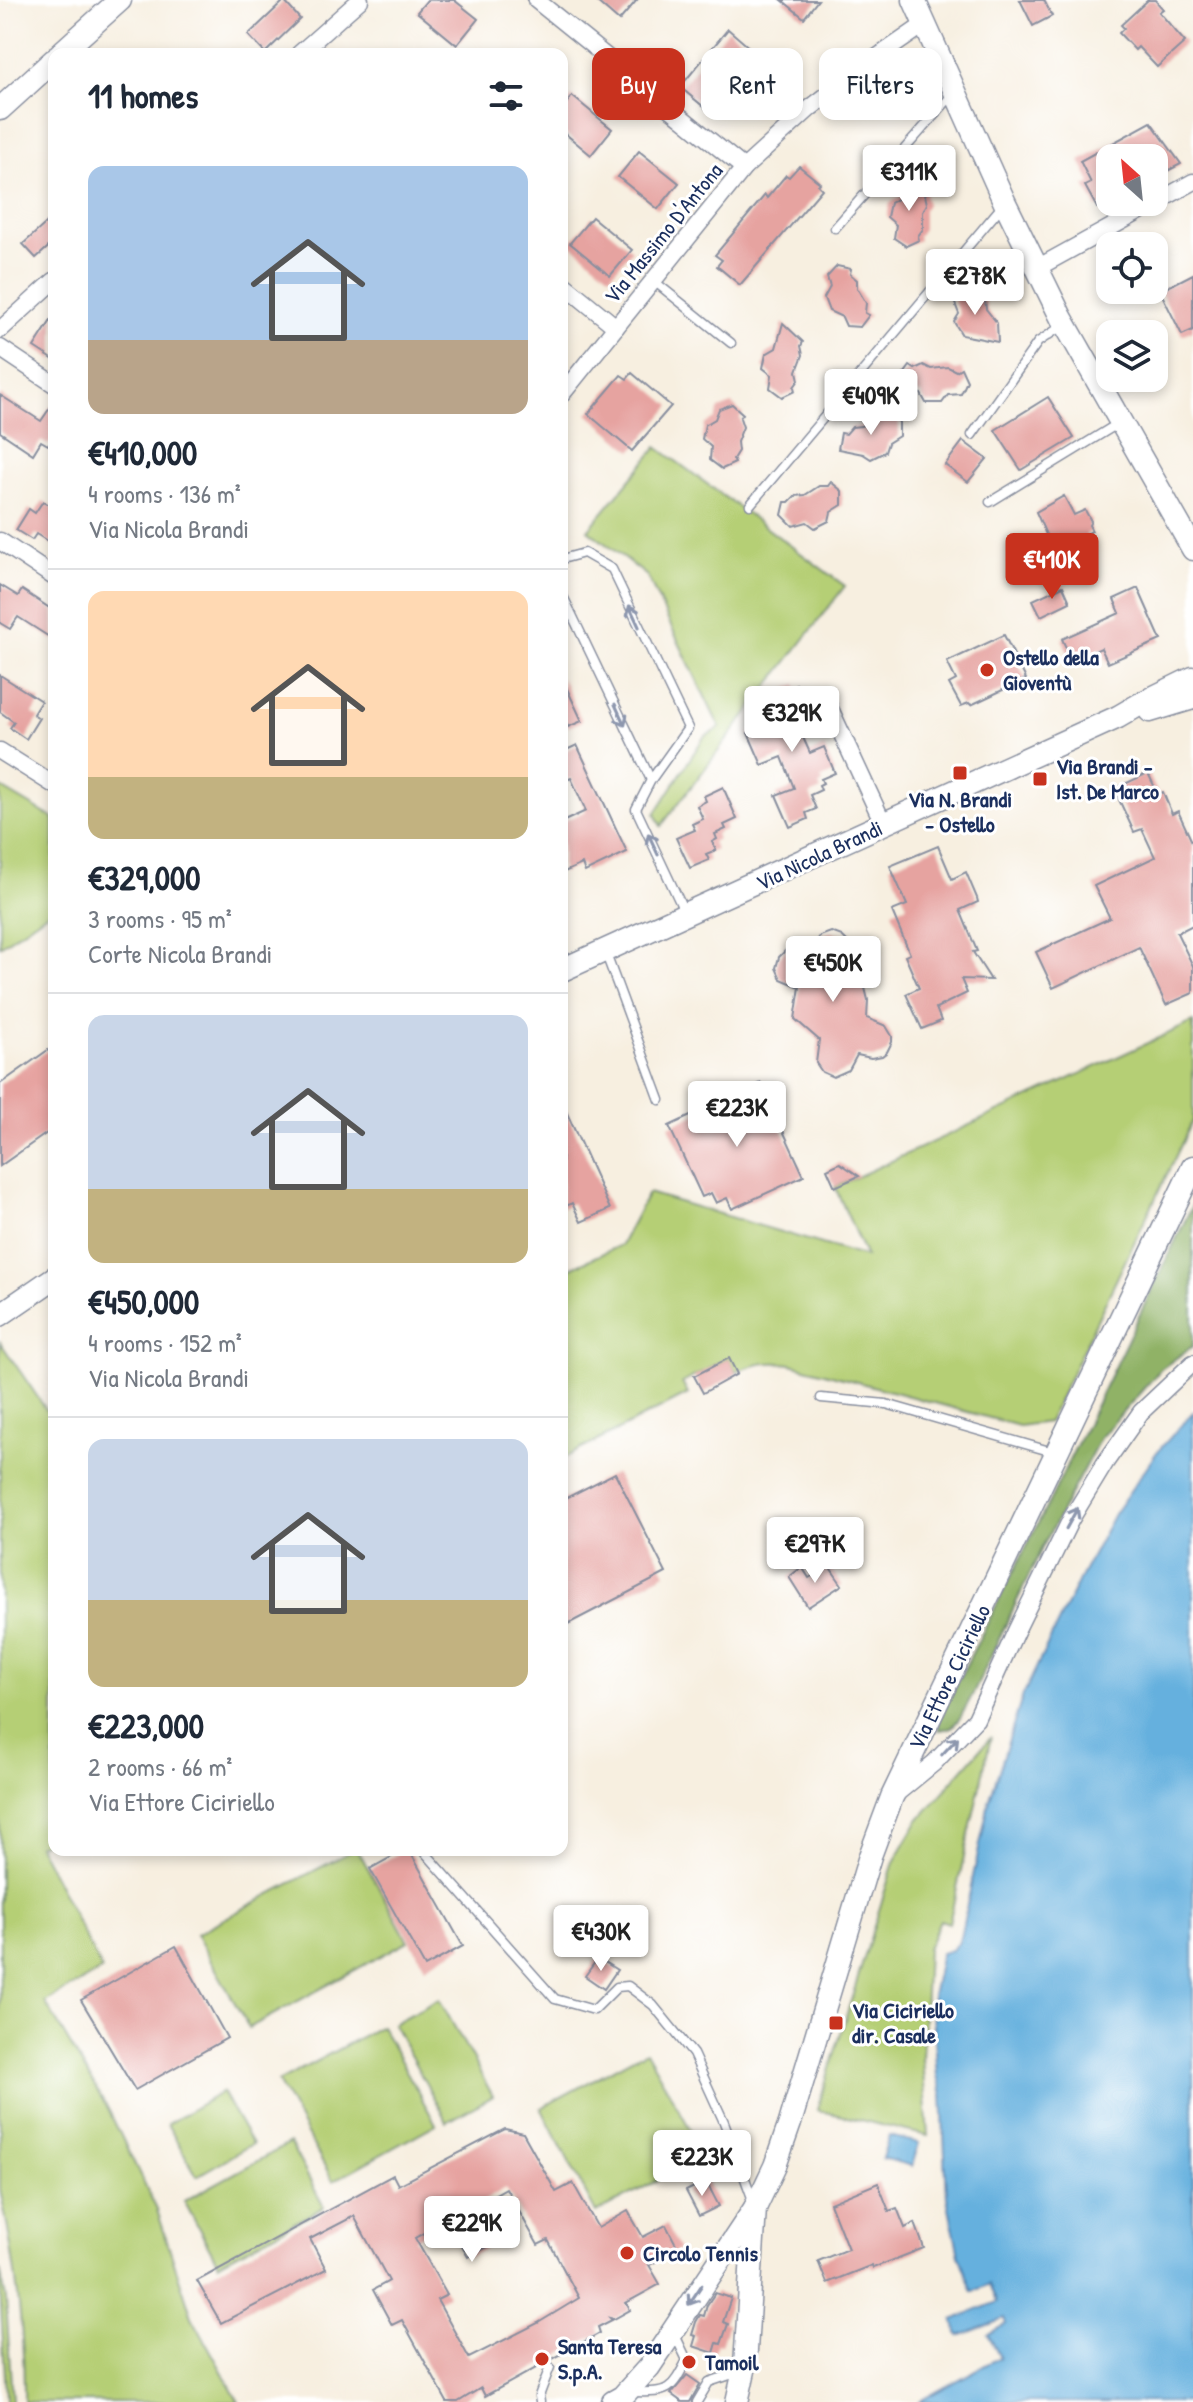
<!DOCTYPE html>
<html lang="en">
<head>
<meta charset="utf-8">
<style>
	body { margin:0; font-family:"Patrick Hand",sans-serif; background:#f6f6f7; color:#1f2937; height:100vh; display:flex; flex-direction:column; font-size:30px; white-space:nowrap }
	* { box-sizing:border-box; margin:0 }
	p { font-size:26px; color:#747a83 }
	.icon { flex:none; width:44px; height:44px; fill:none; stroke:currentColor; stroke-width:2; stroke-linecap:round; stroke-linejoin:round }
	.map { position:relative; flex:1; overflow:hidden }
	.side { position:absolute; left:48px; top:48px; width:520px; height:1808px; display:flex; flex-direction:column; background:#fff; border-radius:16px; box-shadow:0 4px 12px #0003 }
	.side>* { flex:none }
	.top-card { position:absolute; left:592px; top:48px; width:480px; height:72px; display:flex; gap:16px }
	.needle { width:52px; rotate:333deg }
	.fabs { position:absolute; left:1096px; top:144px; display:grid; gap:16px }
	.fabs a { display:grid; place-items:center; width:72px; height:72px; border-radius:16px; background:#fff; box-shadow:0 4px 12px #0003; font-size:40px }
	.price { position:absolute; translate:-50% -68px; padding:0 18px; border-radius:8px; background:#fff; color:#222; font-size:26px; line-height:52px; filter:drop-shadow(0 2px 4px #0008) }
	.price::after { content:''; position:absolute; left:50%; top:48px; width:24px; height:18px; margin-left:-12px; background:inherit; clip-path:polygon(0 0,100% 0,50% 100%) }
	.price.active { background:#c8321e; color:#fff }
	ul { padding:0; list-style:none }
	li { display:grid; align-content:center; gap:16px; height:424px; padding:0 40px }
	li+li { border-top:2px solid #e0e1e3 }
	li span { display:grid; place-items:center; height:248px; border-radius:16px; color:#555 }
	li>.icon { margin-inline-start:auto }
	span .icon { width:144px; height:144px; fill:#fffc; stroke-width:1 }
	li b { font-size:34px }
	h2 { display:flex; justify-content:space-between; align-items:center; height:96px; padding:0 40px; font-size:34px }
	.pill { padding:0 28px; border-radius:16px; background:#fff; box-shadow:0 4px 12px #0003; font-size:28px; line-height:72px }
	.pill.active { background:#c8321e; color:#fff }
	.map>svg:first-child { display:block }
</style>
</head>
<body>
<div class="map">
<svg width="1193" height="2402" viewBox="0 0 1193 2402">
	<rect width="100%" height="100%" fill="#fff"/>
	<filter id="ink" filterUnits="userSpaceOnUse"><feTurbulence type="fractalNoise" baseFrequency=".0125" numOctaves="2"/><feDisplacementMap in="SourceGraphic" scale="16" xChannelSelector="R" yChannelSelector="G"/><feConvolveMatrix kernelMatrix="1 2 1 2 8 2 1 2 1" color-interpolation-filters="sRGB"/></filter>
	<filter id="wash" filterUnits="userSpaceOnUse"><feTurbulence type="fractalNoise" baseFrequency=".006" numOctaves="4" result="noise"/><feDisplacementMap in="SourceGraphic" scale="32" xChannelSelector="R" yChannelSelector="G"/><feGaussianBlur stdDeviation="1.8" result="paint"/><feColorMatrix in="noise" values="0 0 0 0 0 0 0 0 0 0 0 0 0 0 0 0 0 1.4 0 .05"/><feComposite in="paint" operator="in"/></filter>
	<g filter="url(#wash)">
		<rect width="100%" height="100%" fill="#f7efe0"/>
		<g fill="#b5cf74" stroke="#687f69" stroke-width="2">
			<polygon points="657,447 845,586 661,826 655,814 704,737 720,728 647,576 588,530"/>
			<polygon points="0,787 54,819 54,908 0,946"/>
			<path d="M1193,1022V1120L1048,1422L1019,1426L791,1364C768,1361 757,1363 736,1372L728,1358L682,1383L688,1394L562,1459V1272L621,1245L648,1193L866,1257L835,1187Z"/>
			<path d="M0,1342L54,1421V1838L38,1845L102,1970L45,2002L108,2109L157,2210L192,2317L239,2402H24C25,2330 15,2259 0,2189Z"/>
			<polygon points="991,1737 949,1923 940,1920 927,1949 922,2058 928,2136 817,2110 894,1862 918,1821"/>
			<polygon points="353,1850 358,1850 408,1941 249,2028 196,1934"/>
			<polygon points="439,1999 493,2096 447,2122 393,2024"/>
			<polygon points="381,2026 436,2124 333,2181 278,2082"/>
			<polygon points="646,2051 705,2155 596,2213 541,2108"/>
			<polygon points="222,2092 252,2144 197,2176 167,2124"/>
			<polygon points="290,2143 324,2207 218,2264 184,2201"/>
			<path d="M0,2269L6,2299L12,2402H6C5,2357 0,2314 0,2269Z"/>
		</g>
		<polygon fill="#90b266" stroke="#567062" stroke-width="2" points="1193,1204 1193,1346 1161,1369 1100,1438 1042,1548 974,1692 960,1718 951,1728 939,1730 939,1718 1053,1494"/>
		<g fill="#65b0de" stroke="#40709e" stroke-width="2">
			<polygon points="1193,1412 1193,2402 918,2402 1000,2357 988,2334 1006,2324 1004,2319 959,2336 953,2320 997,2302 989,2284 973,2292 959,2255 947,2198 942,2094 937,2076 931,2001 941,1953 951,1950 959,1942 989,1802 1023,1695 1080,1578 1114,1514 1157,1452"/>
			<polygon points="889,2136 919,2143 912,2166 882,2158"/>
		</g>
		<g id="blocks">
			<g fill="#e6a3a0" fill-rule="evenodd">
				<polygon points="427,0 454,0 478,19 457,45 417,12"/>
				<polygon points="595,0 637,0 619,21"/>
				<polygon points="782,0 818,0 804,18"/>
				<polygon points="1020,0 1044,0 1052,16 1033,26"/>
				<polygon points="1148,0 1155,0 1163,9 1159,12 1185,42 1157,67 1138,47 1135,50 1119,33 1124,28 1121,25"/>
				<polygon points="284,1 300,19 265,53 248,35"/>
				<polygon points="728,29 758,55 710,112 680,87"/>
				<polygon points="572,96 612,129 591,155 562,131 562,109"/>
				<polygon points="1151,122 1181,164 1154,178 1154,158 1110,158 1110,201 1097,208 1085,186 1091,183 1080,161"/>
				<polygon points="639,151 679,183 658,209 618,177"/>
				<polygon points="799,166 820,183 818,185 822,189 740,285 717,266 722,260 715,255 765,195 767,198 786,175 789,177"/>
				<polygon points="917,182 927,191 925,195 927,204 923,211 923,229 918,236 919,240 906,246 894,238 896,225 887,217 890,203 900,197 903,186"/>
				<polygon points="54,216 54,242 36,258 23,244"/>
				<polygon points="592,217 632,250 610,276 570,243"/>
				<polygon points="837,266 851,269 850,274 857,280 857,288 866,303 865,313 869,315 860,327 846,326 842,317 829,311 824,298 830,287 827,277"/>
				<polygon points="1193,274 1193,330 1182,335 1160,291"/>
				<polygon points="964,289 978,290 978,295 985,300 986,309 997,323 998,342 962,335 954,322 959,314 954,301"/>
				<polygon points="54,316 54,360 34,347"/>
				<polygon points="783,323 803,342 801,346 803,355 797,371 799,380 794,387 795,391 782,397 770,388 772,375 763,368 766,354 776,348"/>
				<polygon points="923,365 931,369 948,367 956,371 961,368 967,381 961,394 948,395 942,403 926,403 921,394 908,392 902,377 910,366 915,369"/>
				<polygon points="632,373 671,406 632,451 588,414 621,375 627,379"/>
				<polygon points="0,395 41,421 54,402 54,436 48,445 41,441 33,454 0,432"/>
				<polygon points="1048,397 1074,438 1021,470 995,430"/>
				<polygon points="732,404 743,414 740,418 743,427 737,442 738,451 733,459 735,463 722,469 710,460 711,447 702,439 705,425 715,419 719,409"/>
				<polygon points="888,413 899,422 899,436 888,443 885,452 871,459 863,454 838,449 841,433 846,434 852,427 861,426 876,417 884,417"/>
				<polygon points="963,441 987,459 968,482 945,465"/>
				<polygon points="831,482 842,491 842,505 831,512 829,521 815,528 807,522 793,526 782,515 785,502 789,502 795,496 805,495 819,486 828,486"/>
				<polygon points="1064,496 1074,515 1085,510 1091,521 1089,525 1092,531 1086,534 1088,539 1077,546 1086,563 1072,571 1056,543 1051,546 1036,512"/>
				<polygon points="43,501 54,508 54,545 36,534 32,540 16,530 29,509 35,513"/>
				<polygon points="0,585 18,596 22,590 54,611 54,640 18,617 10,629 0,623"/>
				<polygon points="1063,586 1070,602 1041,616 1033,600"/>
				<polygon points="1138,588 1161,640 1108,663 1101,648 1072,661 1062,639 1120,613 1114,599"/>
				<polygon points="1004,635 1026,679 971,705 969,703 961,706 949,684 956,680 947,662"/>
				<polygon points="0,675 41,701 33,714 39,718 26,739 10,728 14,722 0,712"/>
				<polygon points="562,678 582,721 568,727 562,714"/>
				<polygon points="796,684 810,717 796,722 810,753 824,747 835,773 821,779 823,783 819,785 821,790 810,795 816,809 806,813 808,819 790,827 776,795 794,788 782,757 762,765 748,733 766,725 764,722 775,717 769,703 780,698 777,693"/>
				<polygon points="577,745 627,852 585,872 582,864 562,873 562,822 586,811 571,778 562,782 562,752"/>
				<polygon points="1148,773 1158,794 1163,792 1172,814 1178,811 1193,844 1193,925 1177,933 1193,966 1193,993 1166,1005 1139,947 1053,988 1036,952 1110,918 1094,886 1155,857 1142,829 1134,832 1114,789"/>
				<polygon points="723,787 737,819 724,825 726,829 715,834 717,839 712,842 716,850 706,854 709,860 690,868 676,838 695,830 692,824 703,819 697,806 706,801 704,796"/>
				<polygon points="938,846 952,879 966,872 977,898 978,902 960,910 977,951 973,952 991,980 961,979 967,993 936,1008 941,1021 922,1029 906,994 919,988 905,956 910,954 892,911 907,905 890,866"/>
				<polygon points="831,932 842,936 850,944 851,956 846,967 859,979 865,988 868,1000 867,1018 886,1026 892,1036 892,1042 887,1052 882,1056 871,1058 857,1055 849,1070 833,1077 822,1072 816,1063 819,1040 795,1019 800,987 781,979 776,968 779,957 787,949 799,948 810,952 820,936"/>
				<polygon points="48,1050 54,1059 54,1128 0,1166 0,1084"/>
				<polygon points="761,1083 804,1176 732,1209 727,1198 716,1203 711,1193 702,1197 669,1126"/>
				<polygon points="562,1102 610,1209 581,1222 572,1203 562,1208"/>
				<polygon points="840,1163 859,1176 835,1187 827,1169"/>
				<polygon points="729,1358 737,1374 703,1393 694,1376"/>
				<polygon points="615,1473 666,1573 562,1627 562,1500"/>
				<polygon points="829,1566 842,1585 808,1607 789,1577 802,1567 809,1578"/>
				<polygon points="404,1850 409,1850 463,1946 425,1967 370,1869"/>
				<polygon points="176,1946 227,2038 135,2090 81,2000"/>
				<polygon points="598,1958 617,1970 604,1989 585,1976"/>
				<path d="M505,2129L523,2133L556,2192L573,2183L598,2228L628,2211L643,2237L666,2225L679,2250L649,2265L660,2284L626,2303L630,2310L614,2319L610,2318L612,2320L598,2327L600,2333L485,2396L481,2388L458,2402H447L402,2320L392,2325L373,2290L389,2281L354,2216L310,2239L326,2269L221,2323L197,2281L393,2175L398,2185ZM506,2188L538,2245L548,2240L579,2298L538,2323L469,2358L437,2300L447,2295L415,2238L447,2220L468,2257L493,2244L473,2207Z"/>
				<polygon points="706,2181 719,2206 699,2216 686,2191"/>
				<polygon points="878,2183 889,2211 897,2208 905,2228 915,2223 924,2248 873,2268 872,2265 827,2283 818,2261 848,2249 830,2203"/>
				<polygon points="715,2293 731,2298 723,2322 728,2324 721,2344 717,2343 714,2353 693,2346 696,2336 692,2335 696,2322 700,2315 704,2316 707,2305"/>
				<polygon points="687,2375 700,2384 690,2402 682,2402 671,2394"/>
			</g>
		</g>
	</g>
	<g filter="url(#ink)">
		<use href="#blocks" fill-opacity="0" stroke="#898f9f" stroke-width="2"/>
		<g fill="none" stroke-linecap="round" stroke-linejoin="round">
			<defs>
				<g id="lane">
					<polyline points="835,228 953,94"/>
					<polyline points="654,281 731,343"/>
					<polyline points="972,435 1038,342 1062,326"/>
					<polyline points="990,502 1119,423"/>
					<polyline points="750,505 1002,206"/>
					<polyline points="562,559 584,553 612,569 688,728 651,780 636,809 684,911"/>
					<polyline points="562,594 651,780"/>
					<polyline points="606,954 660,1100"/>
					<polyline points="821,1398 886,1404 1053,1452"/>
					<polyline points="423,1850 555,1999 594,2010 617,1987 628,1986 653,2005 693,2054 724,2122 754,2203"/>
					<path d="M634,2392C669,2393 671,2391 687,2360L675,2335"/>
					<polyline points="540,2402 539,2396 550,2367"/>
					<polyline points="697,2402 709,2382 730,2375"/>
				</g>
				<g id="street">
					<polyline points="536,0 744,168"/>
					<polyline points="299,54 360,0"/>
					<polyline points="1037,268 1193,182"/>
					<polyline points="562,283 616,327"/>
					<polyline points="0,330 54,281"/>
					<polyline points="0,348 54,384"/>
					<polyline points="562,394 744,168 809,109 873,60 925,24"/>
					<polyline points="0,541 54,577"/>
					<polyline points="826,700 884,825"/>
					<polyline points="0,751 54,785"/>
					<polyline points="896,1794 934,1763 976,1719 1016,1631 1071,1519 1105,1463 1141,1412 1193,1363"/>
				</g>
				<g id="secondary">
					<polyline points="914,0 1005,203 1061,317 1193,549"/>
					<polyline points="60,54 120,0"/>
					<polyline points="0,109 54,60"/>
					<polyline points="1150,711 1193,698"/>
					<polyline points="562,970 1118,717 1142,703 1193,678"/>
					<polyline points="0,1315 54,1278"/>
					<polyline points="613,2402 622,2397 649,2367 755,2208 775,2166 790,2123 870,1856 892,1797 1193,1167"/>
					<polyline points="737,2402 745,2366 755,2208"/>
				</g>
			</defs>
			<use href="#lane" stroke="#898f9f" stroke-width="11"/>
			<use href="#street" stroke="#898f9f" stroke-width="19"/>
			<use href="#secondary" stroke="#898f9f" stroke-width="25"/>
			<use href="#lane" stroke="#fff" stroke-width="8"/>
			<use href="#street" stroke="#fff" stroke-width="16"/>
			<use href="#secondary" stroke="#fff" stroke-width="22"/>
		</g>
		<defs><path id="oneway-shaft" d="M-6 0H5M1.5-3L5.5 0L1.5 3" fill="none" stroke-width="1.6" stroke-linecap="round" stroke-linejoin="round" transform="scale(2)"/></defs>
		<g stroke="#8d97ae">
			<use href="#oneway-shaft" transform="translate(634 616) rotate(-115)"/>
			<use href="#oneway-shaft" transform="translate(620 715) rotate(65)"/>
			<use href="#oneway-shaft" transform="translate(653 844) rotate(-115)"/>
			<use href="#oneway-shaft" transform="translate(1072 1518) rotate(-61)"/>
			<use href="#oneway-shaft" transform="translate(950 1746) rotate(-47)"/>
			<use href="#oneway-shaft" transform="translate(695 2295) rotate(124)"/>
		</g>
	</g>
	<g fill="#c8321e" stroke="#fff" stroke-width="3">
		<circle cx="987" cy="670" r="8"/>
		<rect x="952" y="765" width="16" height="16" rx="4"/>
		<rect x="1032" y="771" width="16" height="16" rx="4"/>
		<rect x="828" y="2015" width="16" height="16" rx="4"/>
		<circle cx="627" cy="2253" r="8"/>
		<circle cx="542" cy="2359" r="8"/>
		<circle cx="689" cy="2362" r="8"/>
	</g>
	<g text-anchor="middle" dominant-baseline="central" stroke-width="6" stroke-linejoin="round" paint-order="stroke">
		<g font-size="22" fill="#1b2f5e" stroke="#fff">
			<text transform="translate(663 233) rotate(-51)">Via Massimo D'Antona</text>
			<text transform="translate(819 855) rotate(-25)">Via Nicola Brandi</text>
			<text transform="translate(949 1677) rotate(-64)">Via Ettore Ciciriello</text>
		</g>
		<g font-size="22" font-weight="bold" fill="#1b2f5e" stroke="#fff" text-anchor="start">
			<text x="1003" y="657">Ostello della<tspan x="1003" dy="25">Gioventù</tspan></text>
			<text x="1056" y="766">Via Brandi -<tspan x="1056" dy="25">Ist. De Marco</tspan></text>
			<text x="960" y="799" text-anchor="middle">Via N. Brandi<tspan x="960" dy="25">- Ostello</tspan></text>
			<text x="852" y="2010">Via Ciciriello<tspan x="852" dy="25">dir. Casale</tspan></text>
			<text x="643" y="2253">Circolo Tennis</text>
			<text x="558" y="2346">Santa Teresa<tspan x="558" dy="25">S.p.A.</tspan></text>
			<text x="705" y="2362">Tamoil</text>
		</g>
	</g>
</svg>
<div class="fabs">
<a><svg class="needle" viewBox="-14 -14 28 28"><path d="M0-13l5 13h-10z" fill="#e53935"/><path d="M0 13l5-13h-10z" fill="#747a83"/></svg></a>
<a><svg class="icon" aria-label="locate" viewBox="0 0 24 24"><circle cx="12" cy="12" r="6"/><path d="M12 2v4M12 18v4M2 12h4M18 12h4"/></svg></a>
<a><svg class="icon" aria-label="layers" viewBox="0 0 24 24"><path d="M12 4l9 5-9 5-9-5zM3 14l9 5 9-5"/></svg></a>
</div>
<b class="price" style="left:909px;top:213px">€311K</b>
<b class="price" style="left:975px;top:317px">€278K</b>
<b class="price" style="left:871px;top:437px">€409K</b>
<b class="price active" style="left:1052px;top:601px">€410K</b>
<b class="price" style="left:792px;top:754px">€329K</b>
<b class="price" style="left:833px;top:1004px">€450K</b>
<b class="price" style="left:737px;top:1149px">€223K</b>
<b class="price" style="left:815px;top:1585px">€297K</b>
<b class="price" style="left:601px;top:1973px">€430K</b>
<b class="price" style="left:702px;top:2198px">€223K</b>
<b class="price" style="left:472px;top:2264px">€229K</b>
<div class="top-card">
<a class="pill active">Buy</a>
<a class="pill">Rent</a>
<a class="pill">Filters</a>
</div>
<section class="side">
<h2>11 homes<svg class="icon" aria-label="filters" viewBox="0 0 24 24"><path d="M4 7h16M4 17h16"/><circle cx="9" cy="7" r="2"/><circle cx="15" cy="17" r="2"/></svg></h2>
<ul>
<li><span style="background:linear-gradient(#a9c7e8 70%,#b9a48a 0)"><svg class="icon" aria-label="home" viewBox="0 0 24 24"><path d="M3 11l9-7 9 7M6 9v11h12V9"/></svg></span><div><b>€410,000</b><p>4 rooms · 136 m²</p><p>Via Nicola Brandi</p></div></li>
<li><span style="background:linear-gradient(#ffd9b3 75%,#c2b280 0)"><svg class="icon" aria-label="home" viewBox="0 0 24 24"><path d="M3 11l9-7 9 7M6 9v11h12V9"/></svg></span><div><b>€329,000</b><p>3 rooms · 95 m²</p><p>Corte Nicola Brandi</p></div></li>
<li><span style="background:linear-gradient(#c9d6e8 70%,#c2b280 0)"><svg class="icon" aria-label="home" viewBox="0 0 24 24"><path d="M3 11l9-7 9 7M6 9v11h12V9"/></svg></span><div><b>€450,000</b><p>4 rooms · 152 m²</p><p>Via Nicola Brandi</p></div></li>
<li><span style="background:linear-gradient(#c9d6e8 65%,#c2b280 0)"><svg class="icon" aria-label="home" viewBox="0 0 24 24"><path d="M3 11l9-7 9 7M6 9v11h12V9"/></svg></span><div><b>€223,000</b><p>2 rooms · 66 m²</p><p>Via Ettore Ciciriello</p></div></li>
</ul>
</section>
</div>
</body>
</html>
